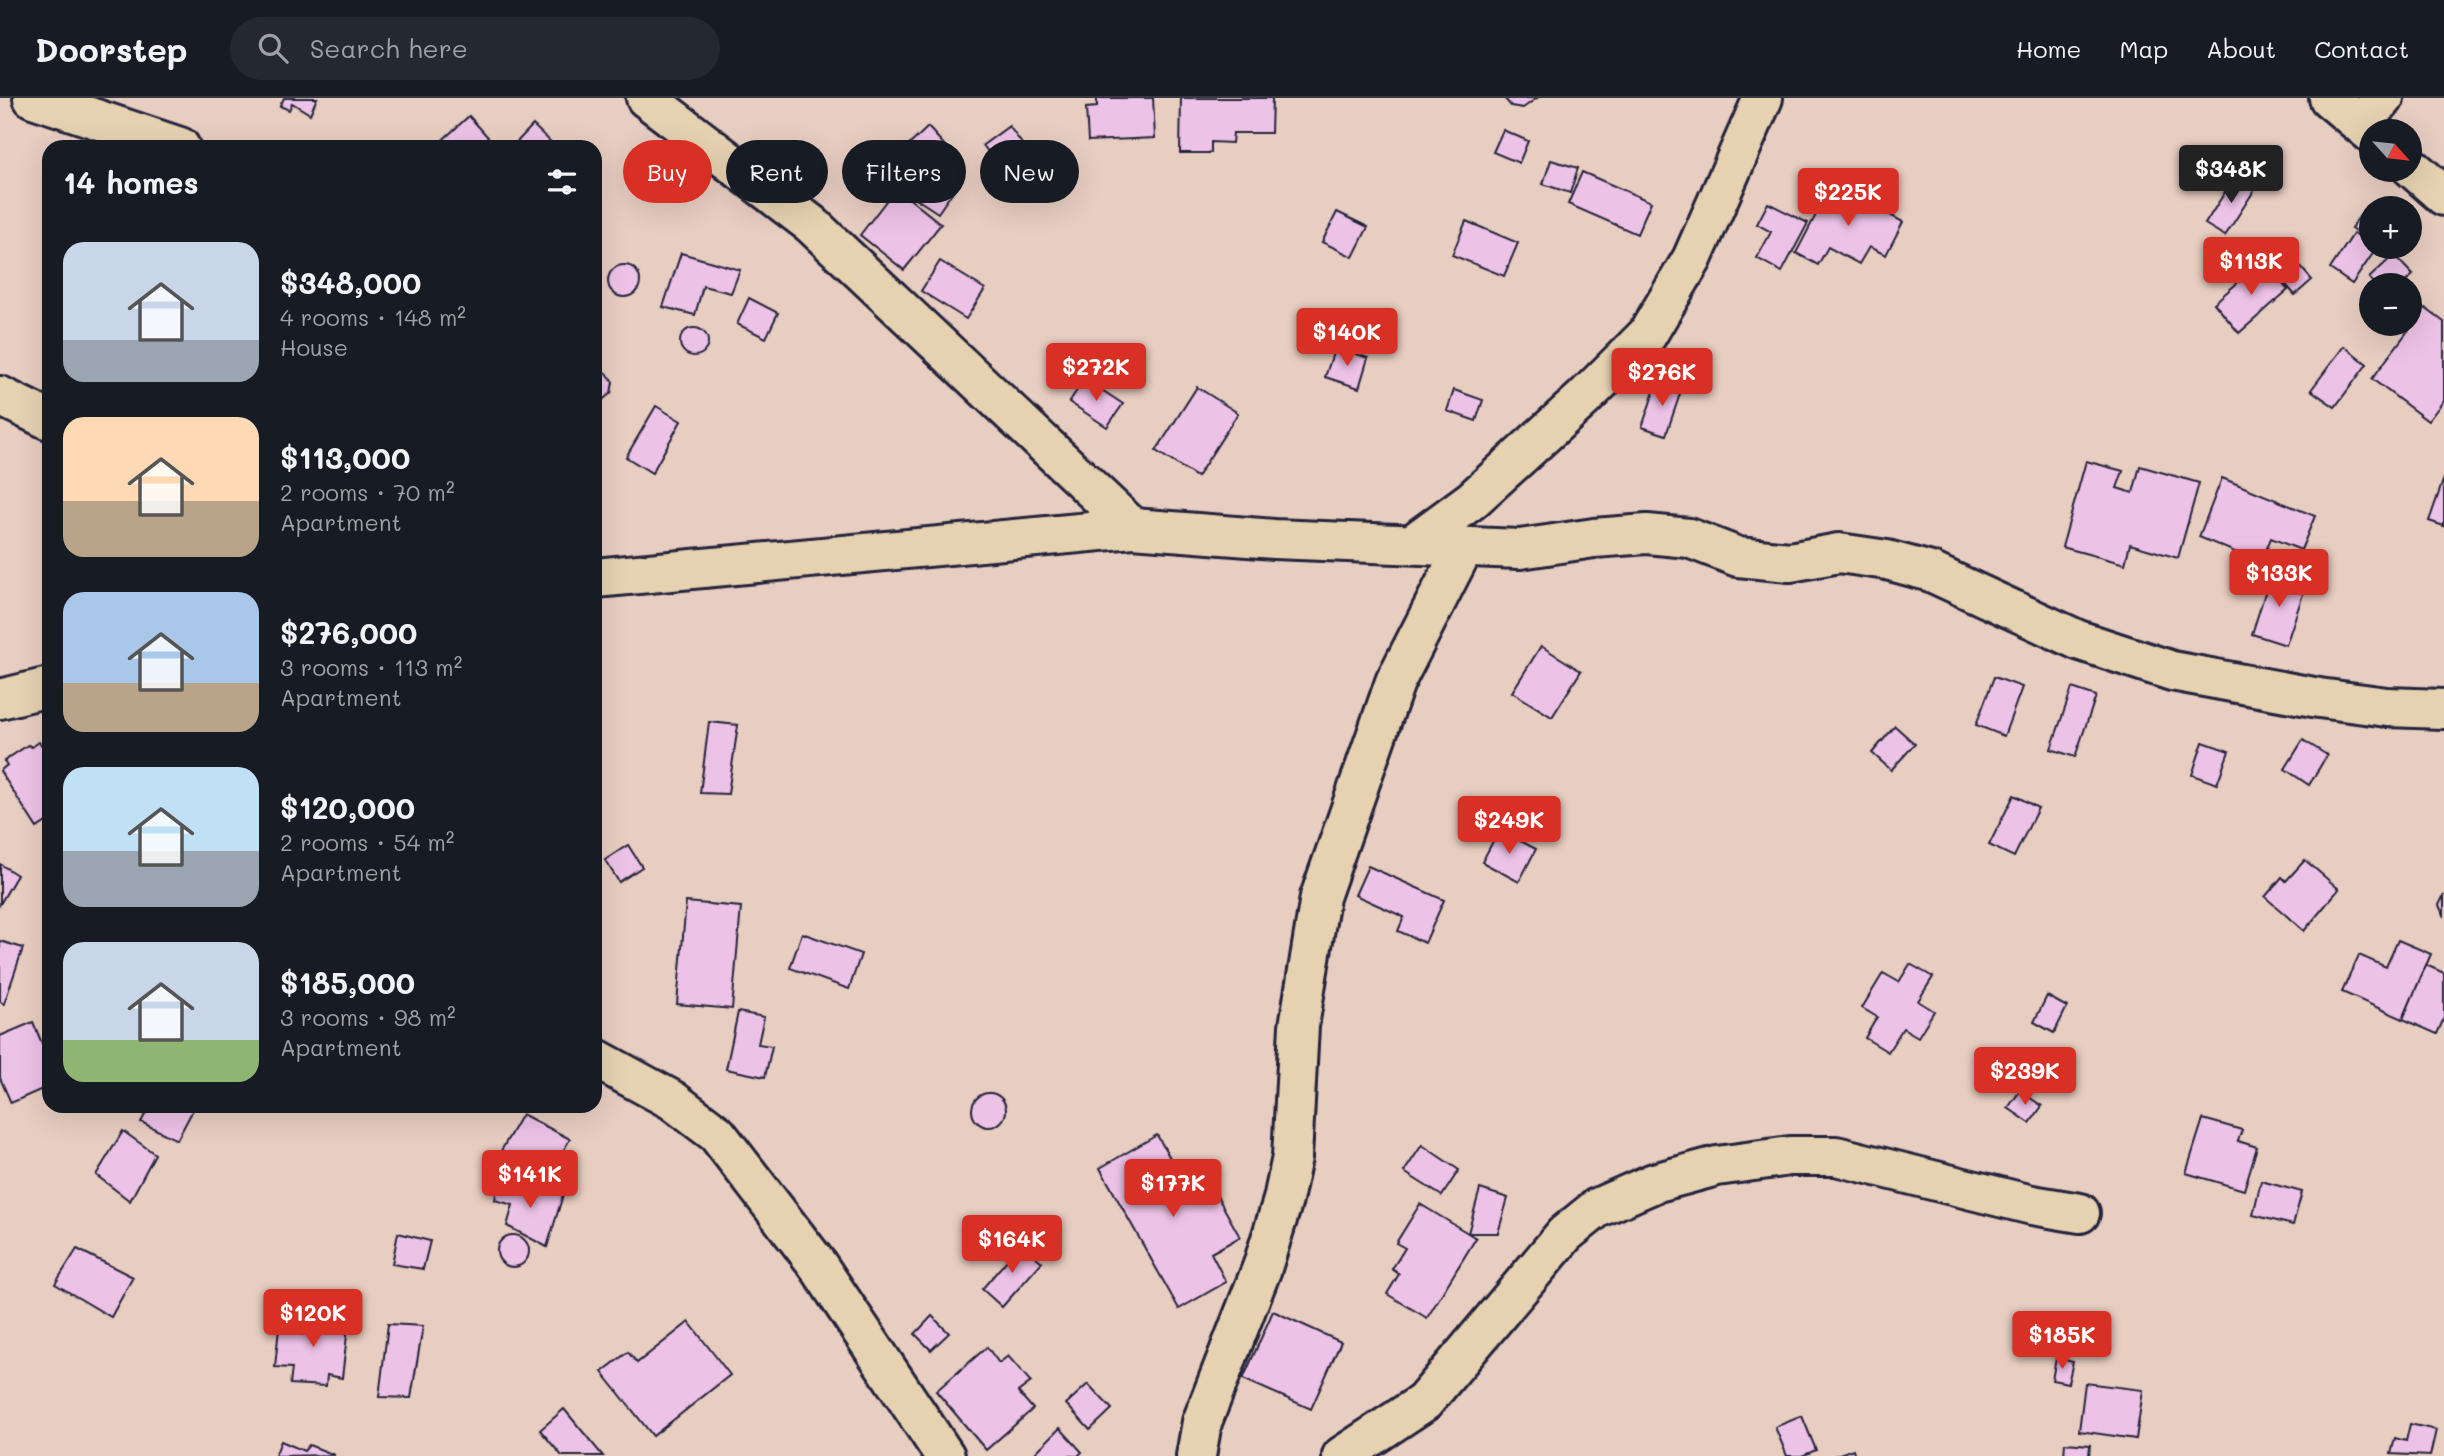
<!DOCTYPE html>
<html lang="en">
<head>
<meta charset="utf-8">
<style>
	body { margin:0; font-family:Mali,sans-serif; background:#242831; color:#f1f3f6; height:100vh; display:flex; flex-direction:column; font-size:26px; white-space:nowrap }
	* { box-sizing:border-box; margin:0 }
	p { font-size:23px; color:#9ea1a6 }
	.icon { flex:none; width:38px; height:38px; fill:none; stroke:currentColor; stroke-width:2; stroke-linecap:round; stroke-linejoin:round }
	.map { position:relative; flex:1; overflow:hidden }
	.sheet { position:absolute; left:42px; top:42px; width:560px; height:973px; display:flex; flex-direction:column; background:#171b24; border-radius:21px; box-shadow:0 7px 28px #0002 }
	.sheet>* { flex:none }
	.guide { position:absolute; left:623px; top:42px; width:665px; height:63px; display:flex; gap:14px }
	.needle { width:46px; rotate:117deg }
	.buttons { position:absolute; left:2359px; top:21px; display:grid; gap:14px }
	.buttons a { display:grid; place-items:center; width:63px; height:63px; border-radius:50%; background:#171b24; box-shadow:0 7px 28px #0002; font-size:35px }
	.price { position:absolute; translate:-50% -60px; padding:0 16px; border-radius:7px; background:#d93025; color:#fff; font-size:23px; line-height:46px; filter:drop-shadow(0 2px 4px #0008) }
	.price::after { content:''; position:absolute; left:50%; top:42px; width:21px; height:16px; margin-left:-10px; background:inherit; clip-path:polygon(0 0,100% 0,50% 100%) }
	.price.selected { background:#222; color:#fff }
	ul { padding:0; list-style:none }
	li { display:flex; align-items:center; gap:21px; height:175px; padding:0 21px }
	li span { display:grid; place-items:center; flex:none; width:196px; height:140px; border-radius:21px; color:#555 }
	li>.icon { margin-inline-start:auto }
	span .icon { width:84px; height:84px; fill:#fffc; stroke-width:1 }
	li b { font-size:30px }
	h2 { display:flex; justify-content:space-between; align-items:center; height:84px; padding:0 21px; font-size:30px }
	.tag { padding:0 24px; border-radius:32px; background:#171b24; box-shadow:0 7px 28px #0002; font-size:24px; line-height:63px }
	.tag.selected { background:#d93025; color:#fff }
	header { display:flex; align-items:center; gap:42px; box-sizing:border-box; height:98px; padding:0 35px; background:#171b24; border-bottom:2px solid #363941 }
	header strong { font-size:33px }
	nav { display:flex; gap:38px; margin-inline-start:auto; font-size:24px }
	.search { width:490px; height:63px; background:#242831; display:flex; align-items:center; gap:18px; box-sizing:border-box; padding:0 24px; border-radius:38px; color:#9ea1a6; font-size:26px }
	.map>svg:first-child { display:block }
</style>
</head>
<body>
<header>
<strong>Doorstep</strong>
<div class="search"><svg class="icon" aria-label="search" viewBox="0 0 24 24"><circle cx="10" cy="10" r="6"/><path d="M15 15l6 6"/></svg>Search here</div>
<nav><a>Home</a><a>Map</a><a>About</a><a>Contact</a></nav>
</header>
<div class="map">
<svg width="2444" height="1358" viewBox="0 0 2444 1358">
	<rect width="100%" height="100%" fill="#e8cdc1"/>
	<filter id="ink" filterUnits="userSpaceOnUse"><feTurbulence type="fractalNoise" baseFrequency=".0143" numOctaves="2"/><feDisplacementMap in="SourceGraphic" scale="14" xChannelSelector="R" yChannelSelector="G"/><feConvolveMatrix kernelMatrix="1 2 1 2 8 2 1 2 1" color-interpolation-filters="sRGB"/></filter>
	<g filter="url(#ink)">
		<g fill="#edc2e7" stroke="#22223b" stroke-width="2">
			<polygon points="284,0 317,0 310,16 292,5 289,12 280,8"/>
			<polygon points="1097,0 1153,0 1155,40 1088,43 1086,10 1097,9"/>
			<polygon points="1181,0 1272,0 1271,35 1233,35 1232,45 1211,44 1211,55 1180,55"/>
			<polygon points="1504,0 1537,0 1523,10 1511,8"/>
			<polygon points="469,18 496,48 435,49"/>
			<polygon points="533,27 556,49 512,49"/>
			<polygon points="1009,28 1030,57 1004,75 983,47"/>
			<polygon points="928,29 946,49 924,70 906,50"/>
			<polygon points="1503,32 1528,43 1519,65 1493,54"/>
			<polygon points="1551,62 1578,70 1570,95 1543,86"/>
			<polygon points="931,64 960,83 938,115 909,96"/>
			<polygon points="1582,74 1651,104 1637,136 1568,106"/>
			<polygon points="2237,75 2257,88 2225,138 2205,126"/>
			<polygon points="1832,86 1903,124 1886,157 1869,149 1859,166 1828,149 1818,167 1796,155"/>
			<polygon points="896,90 941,126 904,172 860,137"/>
			<polygon points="1768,105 1808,125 1782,174 1757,160 1771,134 1757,126"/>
			<polygon points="2367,108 2371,111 2371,143 2351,130"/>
			<polygon points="1337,114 1368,129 1353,159 1322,144"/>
			<polygon points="1466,123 1518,145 1504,178 1452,157"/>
			<polygon points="2354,135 2376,151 2352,186 2330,171"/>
			<polygon points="681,155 740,172 731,195 703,188 695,217 663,209"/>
			<polygon points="2394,157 2413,177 2402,187 2375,187 2369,180"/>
			<polygon points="940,163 985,191 966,221 921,193"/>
			<polygon points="2263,163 2288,192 2239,235 2214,205"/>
			<polygon points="2298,166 2312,182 2295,197 2281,181"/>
			<circle cx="624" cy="183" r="16"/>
			<polygon points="749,200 778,215 766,240 737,226"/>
			<polygon points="2425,210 2444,224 2444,302 2428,323 2372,281"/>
			<circle cx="694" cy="244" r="14"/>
			<polygon points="2344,248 2367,266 2335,309 2311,292"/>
			<polygon points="1335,249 1368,260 1359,290 1325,279"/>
			<polygon points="596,272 607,275 613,284 611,295 600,304 595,303"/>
			<polygon points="1085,281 1123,306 1107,329 1069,304"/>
			<polygon points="1658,282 1682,290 1666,337 1642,329"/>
			<polygon points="1197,289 1238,315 1197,379 1156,353"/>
			<polygon points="1454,292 1483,302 1476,323 1447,313"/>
			<polygon points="656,308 681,323 652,375 626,359"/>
			<polygon points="2086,363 2123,373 2117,390 2133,395 2140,368 2199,385 2178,460 2130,446 2125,466 2062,449"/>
			<polygon points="2222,380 2315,418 2301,452 2271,440 2261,465 2199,439"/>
			<polygon points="2444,380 2444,428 2429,423"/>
			<polygon points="2271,476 2306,487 2286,547 2252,536"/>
			<polygon points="1541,548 1581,573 1552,619 1512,594"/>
			<polygon points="1994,579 2022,589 2004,638 1976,627"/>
			<polygon points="2072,590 2096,598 2075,659 2051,651"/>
			<polygon points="709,624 738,627 728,696 700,695"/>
			<polygon points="1895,628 1915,646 1891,672 1872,655"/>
			<polygon points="2303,642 2327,657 2309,687 2285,671"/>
			<polygon points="39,644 43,649 49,645 49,722 37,730 0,673 7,667 4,663 28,647 32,649"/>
			<polygon points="2203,644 2229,653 2217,686 2192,677"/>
			<polygon points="2014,697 2038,710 2014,759 1989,747"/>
			<polygon points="1499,732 1536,751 1519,784 1482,764"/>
			<polygon points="628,747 642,769 619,784 605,762"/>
			<polygon points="2305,762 2339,791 2304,833 2265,799 2282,779 2286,783"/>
			<polygon points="0,766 17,777 0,806"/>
			<polygon points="1368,768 1444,802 1425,845 1398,833 1404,819 1355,797"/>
			<polygon points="2444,797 2444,819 2439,807"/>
			<polygon points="686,804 741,809 732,911 677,906"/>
			<polygon points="802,835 861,856 849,891 790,870"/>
			<polygon points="2398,842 2431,856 2403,921 2342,894 2359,857 2386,869"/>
			<polygon points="0,843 23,850 4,906 0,904"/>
			<polygon points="1910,866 1933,879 1918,903 1934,913 1918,939 1903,930 1888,954 1865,940 1877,919 1862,910 1883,875 1899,884"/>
			<polygon points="2426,867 2444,875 2444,920 2437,936 2403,921"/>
			<polygon points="2047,898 2067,909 2054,935 2034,924"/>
			<polygon points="738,914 764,919 758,946 772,948 765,979 726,971"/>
			<polygon points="33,924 49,962 49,988 11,1005 0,980 0,938"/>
			<polygon points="2020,993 2042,1008 2030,1025 2008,1010"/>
			<circle cx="989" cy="1012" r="17"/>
			<polygon points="150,1008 195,1008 177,1042 141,1024"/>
			<polygon points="522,1016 570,1041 547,1081 501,1053"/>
			<polygon points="2203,1021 2242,1032 2238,1043 2257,1049 2244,1092 2186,1075"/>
			<polygon points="123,1033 155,1056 130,1103 96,1077"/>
			<polygon points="1157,1037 1182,1081 1201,1069 1240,1139 1211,1155 1226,1184 1179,1211 1100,1070"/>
			<polygon points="1422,1047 1459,1072 1442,1098 1404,1074"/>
			<polygon points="498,1083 563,1097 547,1149 507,1128 513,1107 495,1102"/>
			<polygon points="2261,1083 2302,1094 2293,1127 2253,1117"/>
			<polygon points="1480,1091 1508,1100 1498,1135 1468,1135"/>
			<polygon points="1420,1106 1476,1140 1427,1220 1387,1196 1399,1176 1392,1171 1405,1150 1396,1145"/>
			<polygon points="398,1135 430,1143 423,1171 392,1166"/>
			<circle cx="513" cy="1153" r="16"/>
			<polygon points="1021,1146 1042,1164 1002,1209 982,1191"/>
			<polygon points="77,1151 133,1179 111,1219 55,1186"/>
			<polygon points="1273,1213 1341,1244 1311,1311 1243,1281"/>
			<polygon points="298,1216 349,1220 342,1280 327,1277 326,1288 290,1286 292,1270 275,1269 279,1230 296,1230"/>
			<polygon points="932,1218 949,1235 931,1252 915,1236"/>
			<polygon points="689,1224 730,1277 653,1338 602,1274 628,1254 637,1265"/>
			<polygon points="388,1226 423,1228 411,1300 379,1299"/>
			<polygon points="987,1249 999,1265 1008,1258 1031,1284 1018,1294 1033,1311 986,1352 936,1293"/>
			<polygon points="2056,1260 2073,1264 2068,1285 2052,1282"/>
			<polygon points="2085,1285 2143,1292 2136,1341 2079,1333"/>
			<polygon points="1088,1286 1112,1311 1090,1332 1066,1306"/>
			<polygon points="564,1311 603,1358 562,1358 540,1332"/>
			<polygon points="1802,1318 1816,1352 1802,1358 1787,1358 1775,1329"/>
			<polygon points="2410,1326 2436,1332 2430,1358 2391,1356 2395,1340 2406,1343"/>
			<polygon points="1060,1330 1082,1354 1078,1358 1040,1358 1036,1354"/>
			<polygon points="281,1343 304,1353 309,1347 335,1357 275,1358"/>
			<polygon points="2065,1345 2090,1347 2089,1358 2064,1358"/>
			<polygon points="1853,1351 1855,1358 1834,1358"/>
		</g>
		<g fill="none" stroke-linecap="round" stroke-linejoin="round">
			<defs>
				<g id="minor">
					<polyline points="33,0 180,49"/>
					<polyline points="646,0 811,126 1133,430"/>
					<polyline points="2329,0 2371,35"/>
					<polyline points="2360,25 2384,0"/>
					<polyline points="2410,68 2444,98"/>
					<polyline points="0,298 49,322"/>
					<polyline points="1415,444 1472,402 1584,300 1647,237 1692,161 1763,0"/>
					<polyline points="595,480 1133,430 1274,441 1520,451 1594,440 1647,436 1689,440 1738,459 1790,464 1839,455 1887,462 1931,474 2078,542 2172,573 2319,600 2387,609 2444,611"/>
					<polyline points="0,601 49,589"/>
					<polyline points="595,960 672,1002 717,1036 817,1166 945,1358"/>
					<polyline points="1196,1358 1202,1324 1262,1170 1283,1102 1292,1059 1299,928 1320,799 1395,584 1464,449"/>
					<polyline points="1342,1358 1424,1304 1565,1136 1597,1110 1654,1085 1717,1068 1790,1058 1836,1058 2032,1107 2080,1115"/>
				</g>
			</defs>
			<use href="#minor" stroke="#22223b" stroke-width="44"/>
			<use href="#minor" stroke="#e6d2b1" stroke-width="38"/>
		</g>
	</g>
</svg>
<div class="buttons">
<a><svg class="needle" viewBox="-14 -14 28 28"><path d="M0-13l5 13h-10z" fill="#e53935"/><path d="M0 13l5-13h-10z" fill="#9ea1a6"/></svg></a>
<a>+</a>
<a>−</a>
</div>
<b class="price selected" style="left:2231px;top:107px">$348K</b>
<b class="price" style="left:1848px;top:130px">$225K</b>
<b class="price" style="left:2251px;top:199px">$113K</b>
<b class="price" style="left:1347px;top:270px">$140K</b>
<b class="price" style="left:1096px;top:305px">$272K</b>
<b class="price" style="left:1662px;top:310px">$276K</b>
<b class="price" style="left:2279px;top:511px">$133K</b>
<b class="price" style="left:1509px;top:758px">$249K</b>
<b class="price" style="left:2025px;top:1009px">$239K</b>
<b class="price" style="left:530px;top:1112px">$141K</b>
<b class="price" style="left:1173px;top:1121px">$177K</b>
<b class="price" style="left:1012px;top:1177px">$164K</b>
<b class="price" style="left:313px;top:1251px">$120K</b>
<b class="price" style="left:2062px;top:1273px">$185K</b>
<div class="guide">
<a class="tag selected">Buy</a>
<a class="tag">Rent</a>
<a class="tag">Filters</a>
<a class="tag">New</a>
</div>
<section class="sheet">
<h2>14 homes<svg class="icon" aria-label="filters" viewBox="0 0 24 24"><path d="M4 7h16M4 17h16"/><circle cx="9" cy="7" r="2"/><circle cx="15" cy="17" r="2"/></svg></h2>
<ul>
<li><span style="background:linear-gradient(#c9d6e8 70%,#9aa5b1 0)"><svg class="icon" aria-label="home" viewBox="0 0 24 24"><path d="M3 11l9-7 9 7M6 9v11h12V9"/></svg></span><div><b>$348,000</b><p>4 rooms · 148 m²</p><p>House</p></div></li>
<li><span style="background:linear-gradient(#ffd9b3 60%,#b9a48a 0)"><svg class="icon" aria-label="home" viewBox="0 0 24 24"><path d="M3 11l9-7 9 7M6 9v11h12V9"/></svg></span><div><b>$113,000</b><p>2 rooms · 70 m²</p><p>Apartment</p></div></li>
<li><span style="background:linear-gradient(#a9c7e8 65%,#b9a48a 0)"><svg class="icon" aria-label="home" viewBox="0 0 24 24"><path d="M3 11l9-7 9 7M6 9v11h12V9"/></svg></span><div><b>$276,000</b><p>3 rooms · 113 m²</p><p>Apartment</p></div></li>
<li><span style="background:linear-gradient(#bfe0f5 60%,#9aa5b1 0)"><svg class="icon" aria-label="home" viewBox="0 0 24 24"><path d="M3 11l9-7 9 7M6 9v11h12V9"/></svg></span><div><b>$120,000</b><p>2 rooms · 54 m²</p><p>Apartment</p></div></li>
<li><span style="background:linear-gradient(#c9d6e8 70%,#8fb573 0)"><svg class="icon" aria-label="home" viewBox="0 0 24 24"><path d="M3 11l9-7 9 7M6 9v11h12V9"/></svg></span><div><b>$185,000</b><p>3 rooms · 98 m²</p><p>Apartment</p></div></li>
</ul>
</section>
</div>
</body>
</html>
